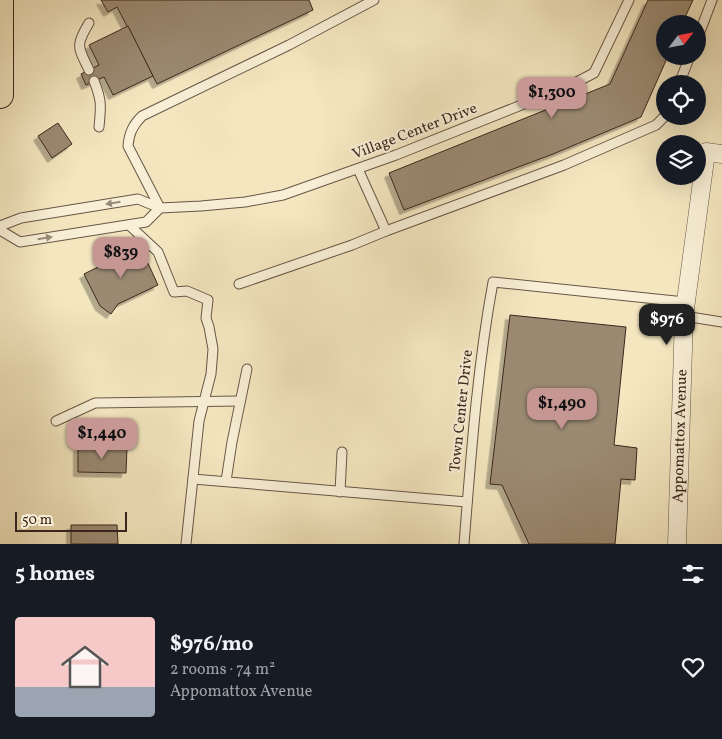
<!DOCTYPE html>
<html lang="en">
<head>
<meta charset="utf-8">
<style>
	body { margin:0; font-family:Vollkorn,serif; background:#20242c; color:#f1f3f6; height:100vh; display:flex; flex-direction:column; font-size:19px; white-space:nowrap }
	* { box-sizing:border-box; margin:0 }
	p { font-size:16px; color:#9ea1a6 }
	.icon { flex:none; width:28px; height:28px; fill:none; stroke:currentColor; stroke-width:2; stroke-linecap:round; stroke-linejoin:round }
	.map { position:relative; height:544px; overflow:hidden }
	.drawer { display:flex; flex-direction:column; background:#171b24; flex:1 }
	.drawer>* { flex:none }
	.needle { width:32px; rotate:58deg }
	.buttons { position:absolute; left:656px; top:15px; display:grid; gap:10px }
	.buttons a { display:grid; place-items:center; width:50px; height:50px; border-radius:50%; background:#171b24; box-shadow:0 5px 20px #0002; font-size:25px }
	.scale { position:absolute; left:15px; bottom:12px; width:112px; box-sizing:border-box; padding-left:5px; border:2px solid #3a261d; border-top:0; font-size:14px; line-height:18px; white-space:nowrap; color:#3a261d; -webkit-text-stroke:4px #f8efd6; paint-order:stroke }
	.price { position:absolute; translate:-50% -42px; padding:0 11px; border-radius:10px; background:#c59692; color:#111; font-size:16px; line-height:32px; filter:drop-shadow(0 1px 2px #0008) }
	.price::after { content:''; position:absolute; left:50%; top:30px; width:15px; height:11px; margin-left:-8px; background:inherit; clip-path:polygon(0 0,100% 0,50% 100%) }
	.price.active { background:#222; color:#fff }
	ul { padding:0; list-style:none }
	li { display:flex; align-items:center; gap:15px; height:125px; padding:0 15px }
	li+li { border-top:1px solid #363941 }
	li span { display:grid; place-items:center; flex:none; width:140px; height:100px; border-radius:5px; color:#555 }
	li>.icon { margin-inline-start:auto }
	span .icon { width:60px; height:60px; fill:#fffc; stroke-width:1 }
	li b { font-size:21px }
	h2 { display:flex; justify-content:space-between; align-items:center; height:60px; padding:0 15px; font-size:21px }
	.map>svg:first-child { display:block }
</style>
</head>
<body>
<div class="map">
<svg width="722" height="544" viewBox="0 0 722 544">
	<defs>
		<filter id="shadow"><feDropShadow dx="-4.5" dy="4.5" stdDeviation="0" flood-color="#0004"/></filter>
	</defs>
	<rect width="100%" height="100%" fill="#f4e7c0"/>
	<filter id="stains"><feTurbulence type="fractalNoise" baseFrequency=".004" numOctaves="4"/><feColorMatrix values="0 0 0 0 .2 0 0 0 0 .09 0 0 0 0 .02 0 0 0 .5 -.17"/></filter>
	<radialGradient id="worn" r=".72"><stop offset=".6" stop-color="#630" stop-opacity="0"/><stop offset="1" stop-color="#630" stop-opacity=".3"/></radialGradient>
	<g fill="#9b8a72" stroke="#3a261d" filter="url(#shadow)">
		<polygon points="101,0 309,0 313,10 157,84 117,7 108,12"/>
		<polygon points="648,0 693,0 682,24 665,24 665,56 668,56 641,117 553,154 404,210 389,173 610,84"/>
		<polygon points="128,26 153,76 113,95 104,77 86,85 81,74 99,65 89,45"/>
		<polygon points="58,123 72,144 52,158 38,136"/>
		<polygon points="140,246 158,285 118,304 111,314 100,306 84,274"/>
		<polygon points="510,315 626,327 614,445 637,448 635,480 621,479 615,544 529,544 502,485 490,484"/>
		<polygon points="78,447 127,448 126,473 78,472"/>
		<polygon points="71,525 117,525 118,544 71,544"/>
	</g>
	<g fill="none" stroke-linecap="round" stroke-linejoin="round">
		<defs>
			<g id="service">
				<path d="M89,23C75,46 78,47 89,70"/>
				<polyline points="698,37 712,0"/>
				<path d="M94,81C102,101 101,106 99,127"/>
				<polyline points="679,84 690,56"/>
				<path d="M160,208L128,146C129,133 133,125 142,116L289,45L374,0"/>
				<polyline points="129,225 158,252 174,292 187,291 208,300 206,318 209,327 213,349 211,374 199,421 186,544"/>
				<polyline points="0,226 21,218 138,199 160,208 201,206 245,202 283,195 396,155 569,86 594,73 629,0"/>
				<polyline points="0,230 20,242 146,222 160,208"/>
				<polyline points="386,231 564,165 656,125 665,116"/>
				<polyline points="239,284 352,245 386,231 358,169"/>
				<polyline points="684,316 722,322"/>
				<polyline points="56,421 95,403 240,401"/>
				<polyline points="193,479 467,502"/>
				<polyline points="226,481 232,442 247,369"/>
				<polyline points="340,492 342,452"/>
				<path d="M464,544C471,456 477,369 493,282L685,302"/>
			</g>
			<g id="minor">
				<path id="s1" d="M677,544L684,316L706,152L722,154"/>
			</g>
			<polyline id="primary" points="0,95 0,0"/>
		</defs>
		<use href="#service" stroke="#685646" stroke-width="11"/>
		<use href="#minor" stroke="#685646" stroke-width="19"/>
		<use href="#primary" stroke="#3a261d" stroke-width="28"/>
		<use href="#service" stroke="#f8efd6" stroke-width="9"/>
		<use href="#minor" stroke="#f8efd6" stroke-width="18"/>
		<use href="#primary" stroke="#f4e7c0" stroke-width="26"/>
	</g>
	<defs><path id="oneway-solid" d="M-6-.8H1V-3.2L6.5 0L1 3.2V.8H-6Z" transform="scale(1.25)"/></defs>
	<g fill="#998a7a">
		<use href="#oneway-solid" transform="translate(113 203) rotate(171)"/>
		<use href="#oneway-solid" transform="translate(45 238) rotate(-9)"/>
	</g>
	<g text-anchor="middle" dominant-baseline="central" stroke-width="4.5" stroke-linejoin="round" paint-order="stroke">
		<g font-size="15" fill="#3a261d" stroke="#f8efd6">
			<text transform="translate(415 132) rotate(-21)">Village Center Drive</text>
			<text transform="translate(462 411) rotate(-84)">Town Center Drive</text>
			<text stroke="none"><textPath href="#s1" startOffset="108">Appomattox Avenue</textPath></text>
		</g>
	</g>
	<rect width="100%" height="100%" filter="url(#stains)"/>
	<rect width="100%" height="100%" fill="url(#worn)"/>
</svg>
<div class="buttons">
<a><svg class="needle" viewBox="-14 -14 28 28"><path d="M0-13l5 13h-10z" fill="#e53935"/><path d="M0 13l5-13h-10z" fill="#9ea1a6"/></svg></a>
<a><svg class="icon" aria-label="locate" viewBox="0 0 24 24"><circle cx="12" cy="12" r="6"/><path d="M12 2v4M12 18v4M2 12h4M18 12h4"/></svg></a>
<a><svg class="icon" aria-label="layers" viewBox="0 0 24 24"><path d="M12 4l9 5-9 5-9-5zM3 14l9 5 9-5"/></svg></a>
</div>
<div class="scale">50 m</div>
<b class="price" style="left:552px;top:119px">$1,300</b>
<b class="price" style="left:121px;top:279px">$839</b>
<b class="price active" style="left:667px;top:346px">$976</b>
<b class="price" style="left:562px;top:430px">$1,490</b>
<b class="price" style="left:102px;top:460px">$1,440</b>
</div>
<section class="drawer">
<h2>5 homes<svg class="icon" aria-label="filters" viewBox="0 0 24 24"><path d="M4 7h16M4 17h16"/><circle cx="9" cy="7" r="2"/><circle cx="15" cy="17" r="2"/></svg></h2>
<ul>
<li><span style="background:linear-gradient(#f6c9c9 70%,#9aa5b1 0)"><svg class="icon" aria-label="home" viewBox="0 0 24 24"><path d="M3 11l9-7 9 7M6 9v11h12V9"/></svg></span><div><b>$976/mo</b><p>2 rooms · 74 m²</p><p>Appomattox Avenue</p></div><svg class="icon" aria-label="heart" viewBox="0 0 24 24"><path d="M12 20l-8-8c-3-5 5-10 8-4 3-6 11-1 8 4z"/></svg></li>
</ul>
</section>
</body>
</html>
